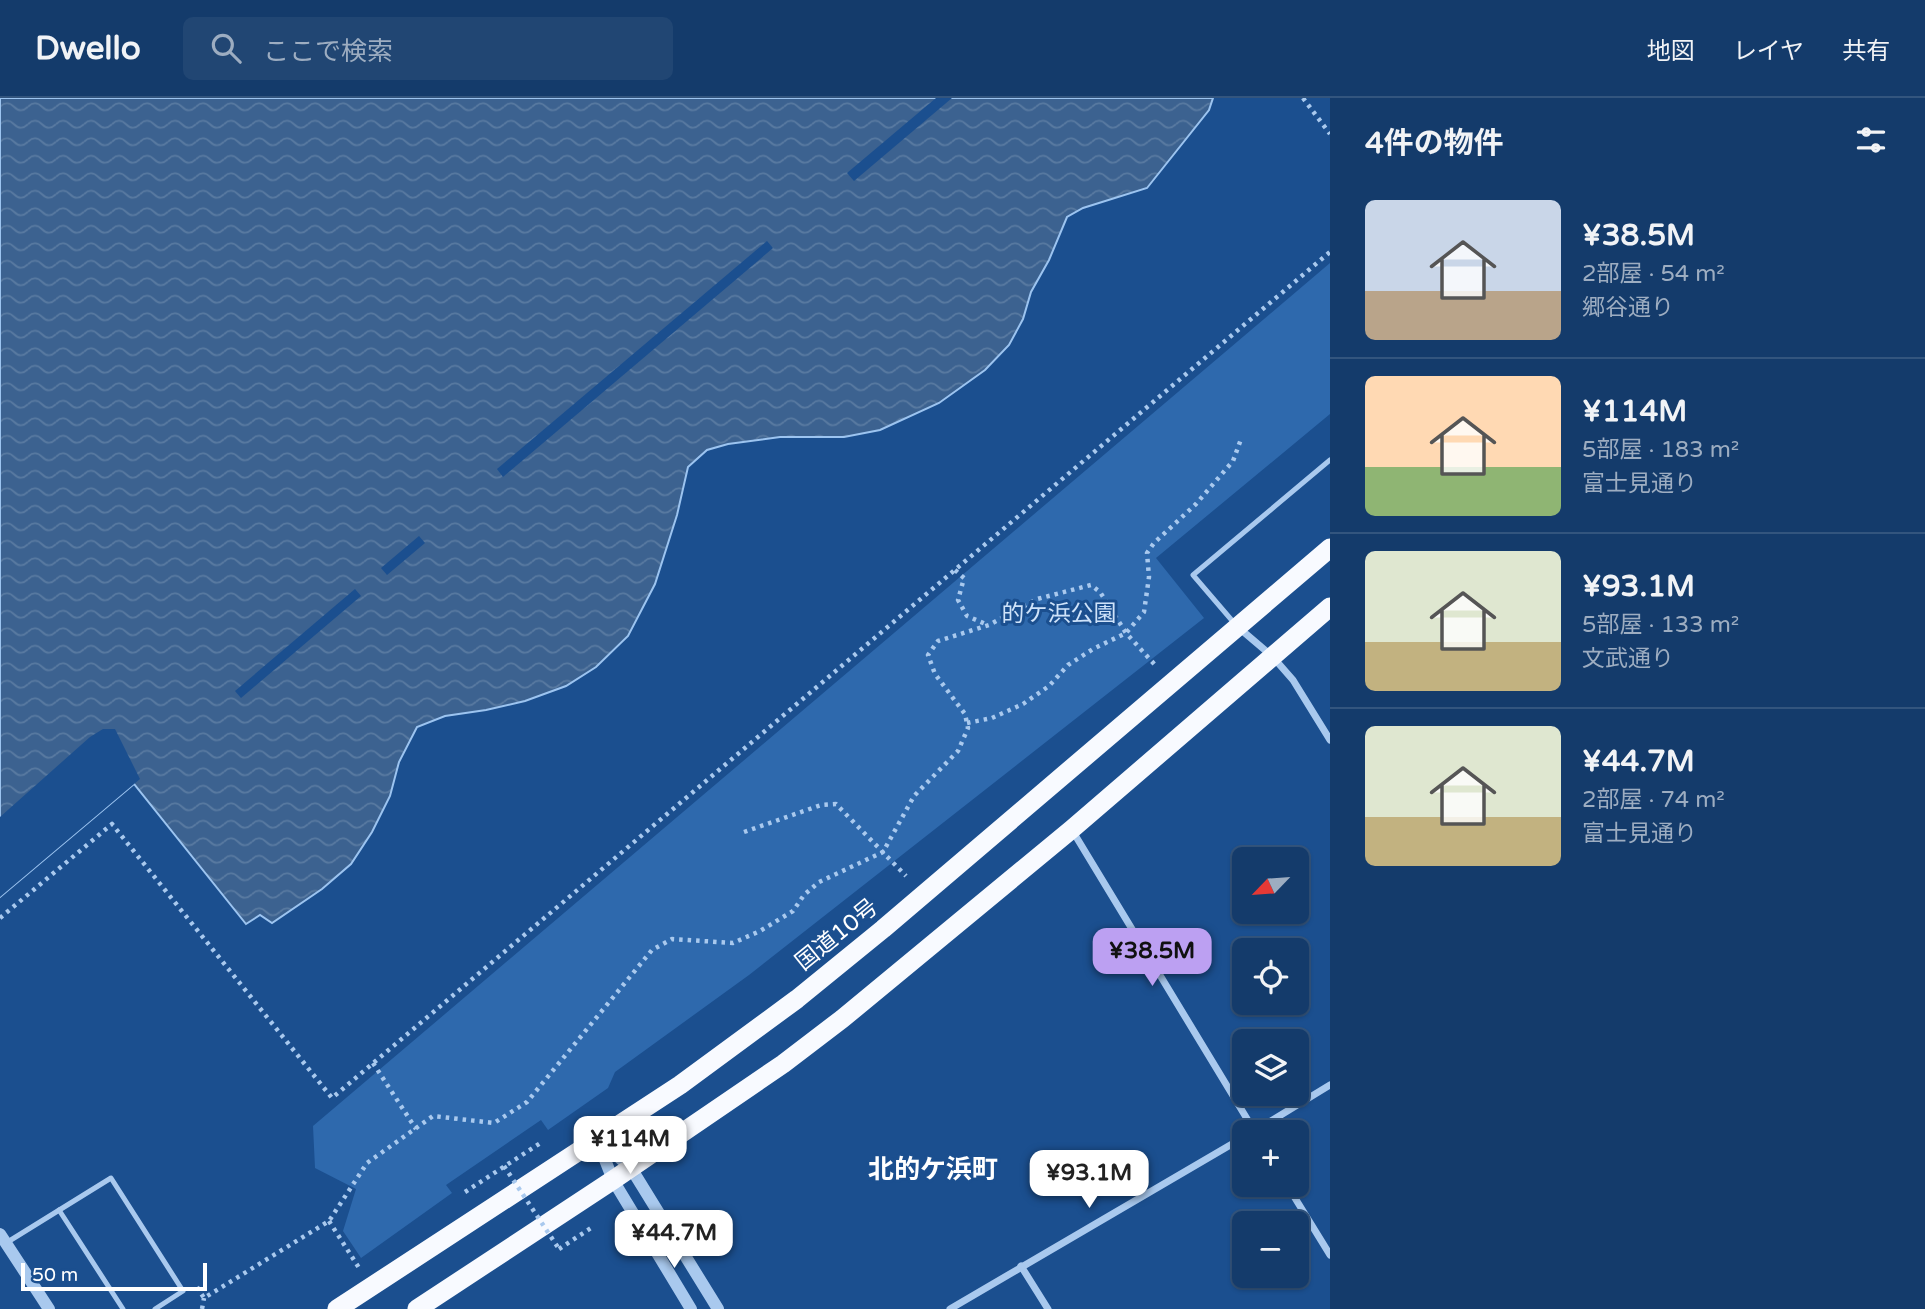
<!DOCTYPE html>
<html lang="ja">
<head>
<meta charset="utf-8">
<style>
	body { margin:0; font-family:"Varela Round","Noto Sans JP",sans-serif; background:#214673; color:#f1f3f6; height:100vh; display:flex; flex-direction:column; font-size:26px; white-space:nowrap }
	* { box-sizing:border-box; margin:0 }
	p { font-size:23px; color:#9dadc1 }
	.icon { flex:none; width:38px; height:38px; fill:none; stroke:currentColor; stroke-width:2; stroke-linecap:round; stroke-linejoin:round }
	.map { position:relative; flex:1; overflow:hidden }
	.sheet { display:flex; flex-direction:column; background:#143b6b; width:595px }
	.sheet>* { flex:none }
	.needle { width:46px; rotate:245deg }
	.buttons { position:absolute; left:1232px; top:749px; display:grid; gap:14px }
	.buttons a { display:grid; place-items:center; width:77px; height:77px; border-radius:10px; background:#143b6b; box-shadow:0 2px 5px #0004,0 0 0 2px #33557e; font-size:35px }
	.scale { position:absolute; left:21px; bottom:18px; width:186px; box-sizing:border-box; padding-left:7px; border:4px solid #fff; border-top:0; font-size:19px; line-height:24px; white-space:nowrap; color:#fff; -webkit-text-stroke:5px #1b4f8f; paint-order:stroke }
	.price { position:absolute; translate:-50% -60px; padding:0 16px; border-radius:14px; background:#fff; color:#222; font-size:23px; line-height:46px; filter:drop-shadow(0 2px 4px #0008) }
	.price::after { content:''; position:absolute; left:50%; top:42px; width:21px; height:16px; margin-left:-10px; background:inherit; clip-path:polygon(0 0,100% 0,50% 100%) }
	.price.active { background:#bca0f2; color:#111 }
	ul { padding:0; list-style:none }
	li { display:flex; align-items:center; gap:21px; height:175px; padding:0 35px }
	li+li { border-top:2px solid #33557e }
	li span { display:grid; place-items:center; flex:none; width:196px; height:140px; border-radius:10px; color:#555 }
	li>.icon { margin-inline-start:auto }
	span .icon { width:84px; height:84px; fill:#fffc; stroke-width:1 }
	li b { font-size:30px }
	h2 { display:flex; justify-content:space-between; align-items:center; height:84px; padding:0 35px; font-size:30px }
	header { display:flex; align-items:center; gap:42px; box-sizing:border-box; height:98px; padding:0 35px; background:#143b6b; border-bottom:2px solid #33557e }
	header strong { font-size:33px }
	nav { display:flex; gap:38px; margin-inline-start:auto; font-size:24px }
	.search { width:490px; height:63px; background:#214673; display:flex; align-items:center; gap:18px; box-sizing:border-box; padding:0 24px; border-radius:10px; color:#9dadc1; font-size:26px }
	main { display:flex; flex:1; min-height:0 }
	.map>svg:first-child { display:block }
</style>
</head>
<body>
<header>
<strong>Dwello</strong>
<div class="search"><svg class="icon" aria-label="search" viewBox="0 0 24 24"><circle cx="10" cy="10" r="6"/><path d="M15 15l6 6"/></svg>ここで検索</div>
<nav><a>地図</a><a>レイヤ</a><a>共有</a></nav>
</header>
<main>
<div class="map">
<svg width="1330" height="1211" viewBox="0 0 1330 1211">
	<defs>
		<pattern id="water-waves" width="16" height="10" patternUnits="userSpaceOnUse" patternTransform="scale(1.75)"><rect width="16" height="10" fill="#3c6290"/><path d="M0 5q4-4 8 0t8 0" fill="none" stroke="#597aa1"/></pattern>
	</defs>
	<rect width="100%" height="100%" fill="#1b4f8f"/>
	<polygon fill="#2e69ad" points="1330,165 1330,316 1156,460 1204,520 749,877 615,974 608,990 548,1032 541,1022 446,1087 452,1095 361,1160 343,1133 356,1091 315,1070 313,1028"/>
	<polygon fill="url(#water-waves)" stroke="#9cc4f0" stroke-width="2" points="0,0 1213,0 1209,12 1147,90 1083,110 1067,119 1049,162 1031,194 1023,221 1009,247 985,272 939,305 880,332 844,339 780,339 728,346 707,352 688,369 677,417 655,486 628,538 596,569 566,588 525,603 486,612 445,618 417,629 399,664 390,698 372,734 351,766 322,791 272,825 260,817 246,826 134,686 0,799"/>
	<g fill="#1b4f8f">
		<polygon points="936,0 952,0 854,83 847,75"/>
		<polygon points="767,143 773,150 503,379 497,371"/>
		<polygon points="419,438 425,445 387,477 381,470"/>
		<polygon points="355,491 361,498 241,600 235,593"/>
		<polygon points="103,631 115,631 140,681 0,799 0,719 90,639"/>
	</g>
	<g fill="none" stroke-linecap="round" stroke-linejoin="round">
		<g stroke="#a9c9ee" stroke-width="4.5" stroke-dasharray="3.5 5" stroke-linecap="butt">
			<polyline points="1303,0 1330,36"/>
			<polyline points="955,472 964,480 958,502 967,518 988,527"/>
			<polyline points="967,625 992,620 1023,606 1049,588 1068,567 1093,551 1126,535 1144,514 1149,479 1147,455 1154,445 1196,406 1233,363 1241,341"/>
			<polyline points="744,734 821,707 836,706 906,778"/>
			<polyline points="0,820 112,726 332,1000 1330,154"/>
			<polyline points="373,965 416,1031"/>
			<polyline points="465,1094 542,1044"/>
			<polyline points="329,1123 361,1173"/>
			<polyline points="559,1151 594,1128"/>
			<polyline points="197,1189 204,1200 329,1123 367,1065 433,1018 494,1025 527,1004 652,852 672,841 733,845 760,833 793,813 804,797 819,784 883,754 914,698 958,653 968,630 965,616 935,576 928,557 938,543 989,527 1037,501 1091,487 1100,494 1126,535 1156,568"/>
			<polyline points="202,1211 204,1200"/>
		</g>
		<g stroke="#a9c9ee" stroke-width="5">
			<polyline points="1235,526 1193,477 1330,362"/>
			<polyline points="59,1112 123,1211"/>
			<polyline points="6,1145 111,1080 183,1193 155,1211"/>
		</g>
		<g stroke="#a9c9ee" stroke-width="7">
			<polyline points="1239,530 1272,558 1293,582 1330,642"/>
			<polyline points="1072,732 1255,1034"/>
			<polyline points="1253,1034 1330,987"/>
			<polyline points="1287,1087 1330,1157"/>
			<polyline points="1021,1168 1048,1211"/>
			<polyline points="950,1211 1244,1039"/>
		</g>
		<g stroke="#a9c9ee" stroke-width="12">
			<polyline points="597,1040 631,1070 718,1211"/>
			<polyline points="598,1044 613,1082 691,1211"/>
			<polyline points="0,1136 49,1211"/>
		</g>
		<g stroke="#f8faff" stroke-width="19">
			<polyline points="337,1211 680,987 797,901 883,831 1330,450"/>
			<polyline points="417,1211 613,1082 783,966 842,921 1072,731 1330,509"/>
		</g>
		<polyline stroke="#a9c9ee" stroke-width="4.5" stroke-dasharray="3.5 5" stroke-linecap="butt" points="504,1068 559,1151"/>
	</g>
	<g text-anchor="middle" dominant-baseline="central" stroke-width="6" stroke-linejoin="round" paint-order="stroke">
		<g font-size="23" fill="#cfe3fa" stroke="#1b4f8f">
			<text x="1059" y="516">的ケ浜公園</text>
		</g>
		<g font-size="23" fill="#fff" stroke="#1b4f8f">
			<text transform="translate(837 837) rotate(-39)">国道10号</text>
		</g>
		<g font-size="26" font-weight="bold" fill="#fff" stroke="#1b4f8f">
			<text x="933" y="1071">北的ケ浜町</text>
		</g>
	</g>
</svg>
<div class="buttons">
<a><svg class="needle" viewBox="-14 -14 28 28"><path d="M0-13l5 13h-10z" fill="#e53935"/><path d="M0 13l5-13h-10z" fill="#9dadc1"/></svg></a>
<a><svg class="icon" aria-label="locate" viewBox="0 0 24 24"><circle cx="12" cy="12" r="6"/><path d="M12 2v4M12 18v4M2 12h4M18 12h4"/></svg></a>
<a><svg class="icon" aria-label="layers" viewBox="0 0 24 24"><path d="M12 4l9 5-9 5-9-5zM3 14l9 5 9-5"/></svg></a>
<a>+</a>
<a>−</a>
</div>
<div class="scale">50 m</div>
<b class="price active" style="left:1152px;top:890px">¥38.5M</b>
<b class="price" style="left:630px;top:1078px">¥114M</b>
<b class="price" style="left:1089px;top:1112px">¥93.1M</b>
<b class="price" style="left:674px;top:1172px">¥44.7M</b>
</div>
<section class="sheet">
<h2>4件の物件<svg class="icon" aria-label="filters" viewBox="0 0 24 24"><path d="M4 7h16M4 17h16"/><circle cx="9" cy="7" r="2"/><circle cx="15" cy="17" r="2"/></svg></h2>
<ul>
<li><span style="background:linear-gradient(#c9d6e8 65%,#b9a48a 0)"><svg class="icon" aria-label="home" viewBox="0 0 24 24"><path d="M3 11l9-7 9 7M6 9v11h12V9"/></svg></span><div><b>¥38.5M</b><p>2部屋 · 54 m²</p><p>郷谷通り</p></div></li>
<li><span style="background:linear-gradient(#ffd9b3 65%,#8fb573 0)"><svg class="icon" aria-label="home" viewBox="0 0 24 24"><path d="M3 11l9-7 9 7M6 9v11h12V9"/></svg></span><div><b>¥114M</b><p>5部屋 · 183 m²</p><p>富士見通り</p></div></li>
<li><span style="background:linear-gradient(#dfe7d0 65%,#c2b280 0)"><svg class="icon" aria-label="home" viewBox="0 0 24 24"><path d="M3 11l9-7 9 7M6 9v11h12V9"/></svg></span><div><b>¥93.1M</b><p>5部屋 · 133 m²</p><p>文武通り</p></div></li>
<li><span style="background:linear-gradient(#dfe7d0 65%,#c2b280 0)"><svg class="icon" aria-label="home" viewBox="0 0 24 24"><path d="M3 11l9-7 9 7M6 9v11h12V9"/></svg></span><div><b>¥44.7M</b><p>2部屋 · 74 m²</p><p>富士見通り</p></div></li>
</ul>
</section>
</main>
</body>
</html>
